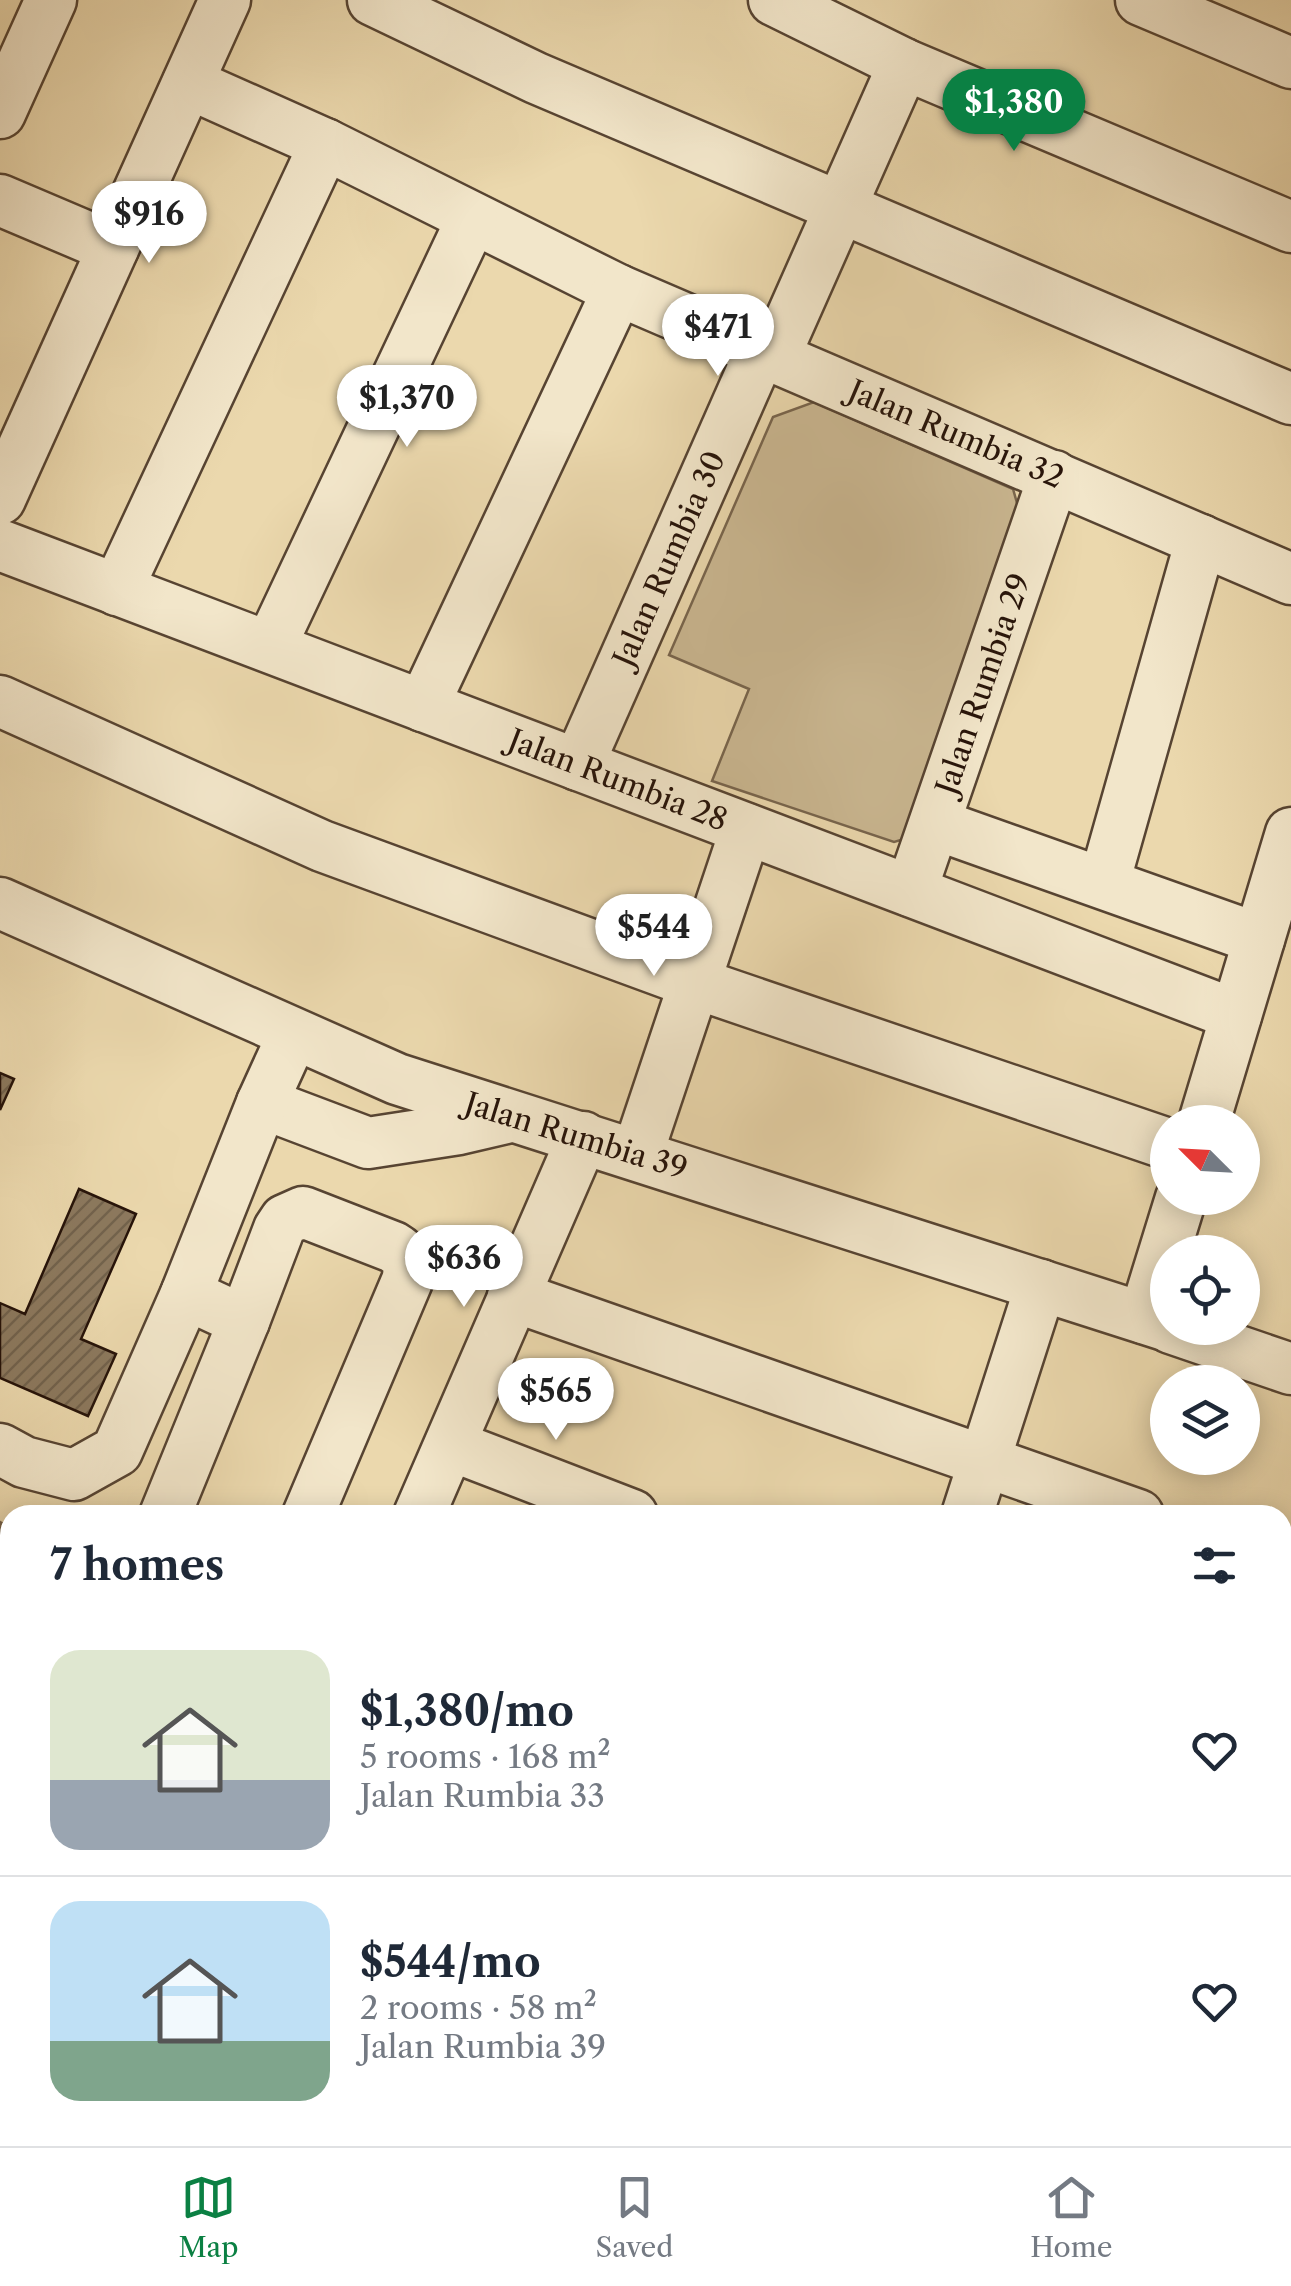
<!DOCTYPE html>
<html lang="en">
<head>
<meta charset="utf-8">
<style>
	body { margin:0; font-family:"Libre Caslon Text",serif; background:#f2f2f3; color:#1f2937; height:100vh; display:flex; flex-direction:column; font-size:38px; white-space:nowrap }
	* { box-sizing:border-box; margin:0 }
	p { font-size:32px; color:#747a83 }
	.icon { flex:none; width:55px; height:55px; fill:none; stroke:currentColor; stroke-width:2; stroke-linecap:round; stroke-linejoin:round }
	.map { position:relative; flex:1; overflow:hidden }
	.drawer { position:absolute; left:0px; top:1505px; width:1292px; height:642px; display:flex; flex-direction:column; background:#fff; border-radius:30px 30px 0 0; box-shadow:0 5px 25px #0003 }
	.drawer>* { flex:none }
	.needle { width:65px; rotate:294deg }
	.fabs { position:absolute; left:1150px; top:1105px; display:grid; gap:20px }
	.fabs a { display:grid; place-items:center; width:110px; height:110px; border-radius:50%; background:#fff; box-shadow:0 5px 25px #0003; font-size:50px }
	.price { position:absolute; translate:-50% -85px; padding:0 22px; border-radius:35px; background:#fff; color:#222; font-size:32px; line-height:65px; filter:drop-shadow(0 2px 5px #0008) }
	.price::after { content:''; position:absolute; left:50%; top:60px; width:30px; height:22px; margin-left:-15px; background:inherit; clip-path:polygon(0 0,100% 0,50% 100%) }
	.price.current { background:#0b8043; color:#fff }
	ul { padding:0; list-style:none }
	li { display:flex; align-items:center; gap:30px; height:250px; padding:0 50px }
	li+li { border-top:2px solid #e0e1e3 }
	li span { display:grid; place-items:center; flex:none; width:280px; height:200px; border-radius:30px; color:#555 }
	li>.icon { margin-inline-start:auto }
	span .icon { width:120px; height:120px; fill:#fffc; stroke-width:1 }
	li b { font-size:42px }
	h2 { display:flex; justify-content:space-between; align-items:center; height:120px; padding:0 50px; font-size:42px }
	.tab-bar { display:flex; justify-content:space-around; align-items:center; height:140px; border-top:2px solid #e0e1e3; background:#fff; font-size:28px; color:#747a83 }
	.tab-bar a { display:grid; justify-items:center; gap:5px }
	.tab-bar .current { color:#0b8043 }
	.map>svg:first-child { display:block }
</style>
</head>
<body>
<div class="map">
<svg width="1291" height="2146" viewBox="0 0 1291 2146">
	<defs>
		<pattern id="park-tufts" width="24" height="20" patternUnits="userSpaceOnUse" patternTransform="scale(2.5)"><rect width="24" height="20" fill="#cab791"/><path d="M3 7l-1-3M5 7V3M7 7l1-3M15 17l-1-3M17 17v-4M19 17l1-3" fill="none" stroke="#ad9c7c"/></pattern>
		<pattern id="building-hatch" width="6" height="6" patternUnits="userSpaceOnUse" patternTransform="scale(2.5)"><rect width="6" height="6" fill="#8c795e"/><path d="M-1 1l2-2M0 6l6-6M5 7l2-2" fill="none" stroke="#72624c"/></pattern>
	</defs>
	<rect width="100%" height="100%" fill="#ebd8ad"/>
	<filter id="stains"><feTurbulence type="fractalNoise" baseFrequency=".002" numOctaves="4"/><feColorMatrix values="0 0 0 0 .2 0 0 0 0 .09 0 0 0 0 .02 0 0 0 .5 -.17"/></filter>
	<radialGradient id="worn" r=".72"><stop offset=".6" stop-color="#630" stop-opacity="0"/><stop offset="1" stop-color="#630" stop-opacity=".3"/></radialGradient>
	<g fill="#cab791" stroke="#78654d" stroke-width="2.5">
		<polygon points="814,402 1013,489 1023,524 918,835 894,842 712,781 749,689 669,655 773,417"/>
		<polygon points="0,1522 10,1527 10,2093 0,2088"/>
	</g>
	<polygon fill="url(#park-tufts)" stroke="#78654d" stroke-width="2.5" points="894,2138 1034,2138 1033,2146 890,2146"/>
	<g fill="url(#building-hatch)" stroke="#261309" stroke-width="2.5">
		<polygon points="0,1073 14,1079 0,1110"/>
		<polygon points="79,1189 136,1214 81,1339 116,1354 88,1416 0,1378 0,1303 25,1314"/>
	</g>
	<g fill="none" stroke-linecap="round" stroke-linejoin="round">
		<defs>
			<g id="minor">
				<polyline points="373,0 536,78 1291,399"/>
				<polyline points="774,0 904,64 1291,227"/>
				<polyline points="1141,0 1291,63"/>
				<polyline points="188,83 325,144 618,290 1291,579"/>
				<polyline points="0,113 51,0"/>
				<polyline points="0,200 113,248"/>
				<polyline points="774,357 904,64"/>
				<polyline points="0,499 225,0"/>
				<polyline points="0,545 1236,1015"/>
				<polyline points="117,590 325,144"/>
				<polyline points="270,647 472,219"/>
				<polyline points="0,701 322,846 695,983 1168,1144"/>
				<polyline points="423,706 618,290"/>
				<polyline points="578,765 760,353"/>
				<polyline points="935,824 1259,939"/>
				<polyline points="1104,883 1201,540"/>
				<polyline points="911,891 1054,476"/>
				<polyline points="0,903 397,1079 1168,1326"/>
				<polyline points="262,1103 368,1143 459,1129 510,1117"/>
				<polyline points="1204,1122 1291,833"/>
				<polyline points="637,1155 746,829"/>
				<path d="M186,1294L244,1321L279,1229L285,1220L303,1212L393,1247C407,1255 411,1265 407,1281L308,1515"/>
				<polyline points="513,1296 1138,1515"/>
				<polyline points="1144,1318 1181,1198"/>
				<polyline points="1171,1328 1291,1369"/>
				<polyline points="450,1445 632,1515"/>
				<polyline points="0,1449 24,1462 74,1475 117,1451 186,1294 262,1103 293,1035"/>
				<polyline points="165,1515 244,1321"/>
				<polyline points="419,1515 583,1137"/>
				<polyline points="967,1515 1041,1285"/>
				<polyline points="1282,1564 1291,1567"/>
				<polyline points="1282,1727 1291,1730"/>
				<polyline points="1282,1897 1291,1900"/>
				<polyline points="1282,2063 1291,2066"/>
				<polyline points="476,2138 499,2146"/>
				<polyline points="146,2146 150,2138"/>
				<polyline points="678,2146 682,2138"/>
				<polyline points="855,2146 858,2138"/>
				<polyline points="1052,2146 1053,2138"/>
				<polyline points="1213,2146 1214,2138"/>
			</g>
		</defs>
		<use href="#minor" stroke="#574432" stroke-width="55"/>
		<use href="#minor" stroke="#f2e6ca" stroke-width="50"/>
	</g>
	<g text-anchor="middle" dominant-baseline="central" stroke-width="8" stroke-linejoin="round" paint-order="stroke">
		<g font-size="30" fill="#261309" stroke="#f2e6ca">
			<text transform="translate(956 434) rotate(23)">Jalan Rumbia 32</text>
			<text transform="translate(669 559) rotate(-66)">Jalan Rumbia 30</text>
			<text transform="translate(983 684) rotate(-71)">Jalan Rumbia 29</text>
			<text transform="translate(618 780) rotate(21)">Jalan Rumbia 28</text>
			<text transform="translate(576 1136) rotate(17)">Jalan Rumbia 39</text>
		</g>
	</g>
	<rect width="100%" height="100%" filter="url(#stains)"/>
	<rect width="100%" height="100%" fill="url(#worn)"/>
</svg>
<div class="fabs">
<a><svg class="needle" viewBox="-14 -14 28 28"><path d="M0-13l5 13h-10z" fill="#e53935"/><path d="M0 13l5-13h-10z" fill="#747a83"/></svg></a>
<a><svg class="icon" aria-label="locate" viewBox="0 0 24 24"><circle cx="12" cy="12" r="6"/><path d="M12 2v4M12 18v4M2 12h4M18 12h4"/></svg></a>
<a><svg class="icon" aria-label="layers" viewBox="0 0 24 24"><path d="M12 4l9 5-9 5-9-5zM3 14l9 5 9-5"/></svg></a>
</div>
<b class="price current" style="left:1014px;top:154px">$1,380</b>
<b class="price" style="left:149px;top:266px">$916</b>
<b class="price" style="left:718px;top:379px">$471</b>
<b class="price" style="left:407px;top:450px">$1,370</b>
<b class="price" style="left:654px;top:979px">$544</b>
<b class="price" style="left:464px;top:1310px">$636</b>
<b class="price" style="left:556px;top:1443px">$565</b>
<section class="drawer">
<h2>7 homes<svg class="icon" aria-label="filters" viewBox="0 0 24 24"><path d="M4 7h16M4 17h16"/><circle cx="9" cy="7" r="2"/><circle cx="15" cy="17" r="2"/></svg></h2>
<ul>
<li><span style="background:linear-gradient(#dfe7d0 65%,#9aa5b1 0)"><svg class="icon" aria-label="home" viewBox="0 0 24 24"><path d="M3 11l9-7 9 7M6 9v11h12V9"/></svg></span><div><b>$1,380/mo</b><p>5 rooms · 168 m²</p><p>Jalan Rumbia 33</p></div><svg class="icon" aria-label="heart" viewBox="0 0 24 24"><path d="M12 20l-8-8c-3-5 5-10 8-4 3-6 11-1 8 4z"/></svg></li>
<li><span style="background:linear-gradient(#bfe0f5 70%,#7fa58c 0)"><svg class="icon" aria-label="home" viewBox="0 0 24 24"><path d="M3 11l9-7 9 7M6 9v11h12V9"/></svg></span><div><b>$544/mo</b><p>2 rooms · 58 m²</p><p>Jalan Rumbia 39</p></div><svg class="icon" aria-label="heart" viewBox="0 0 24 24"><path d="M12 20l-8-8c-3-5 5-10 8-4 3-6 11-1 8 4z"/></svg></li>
</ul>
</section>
</div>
<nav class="tab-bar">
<a class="current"><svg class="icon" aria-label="map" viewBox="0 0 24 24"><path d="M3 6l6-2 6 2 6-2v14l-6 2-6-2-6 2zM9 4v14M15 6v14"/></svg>Map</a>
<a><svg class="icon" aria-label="saved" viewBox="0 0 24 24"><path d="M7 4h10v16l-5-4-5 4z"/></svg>Saved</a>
<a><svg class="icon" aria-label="home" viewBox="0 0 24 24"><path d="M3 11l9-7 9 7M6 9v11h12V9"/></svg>Home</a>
</nav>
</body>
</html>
